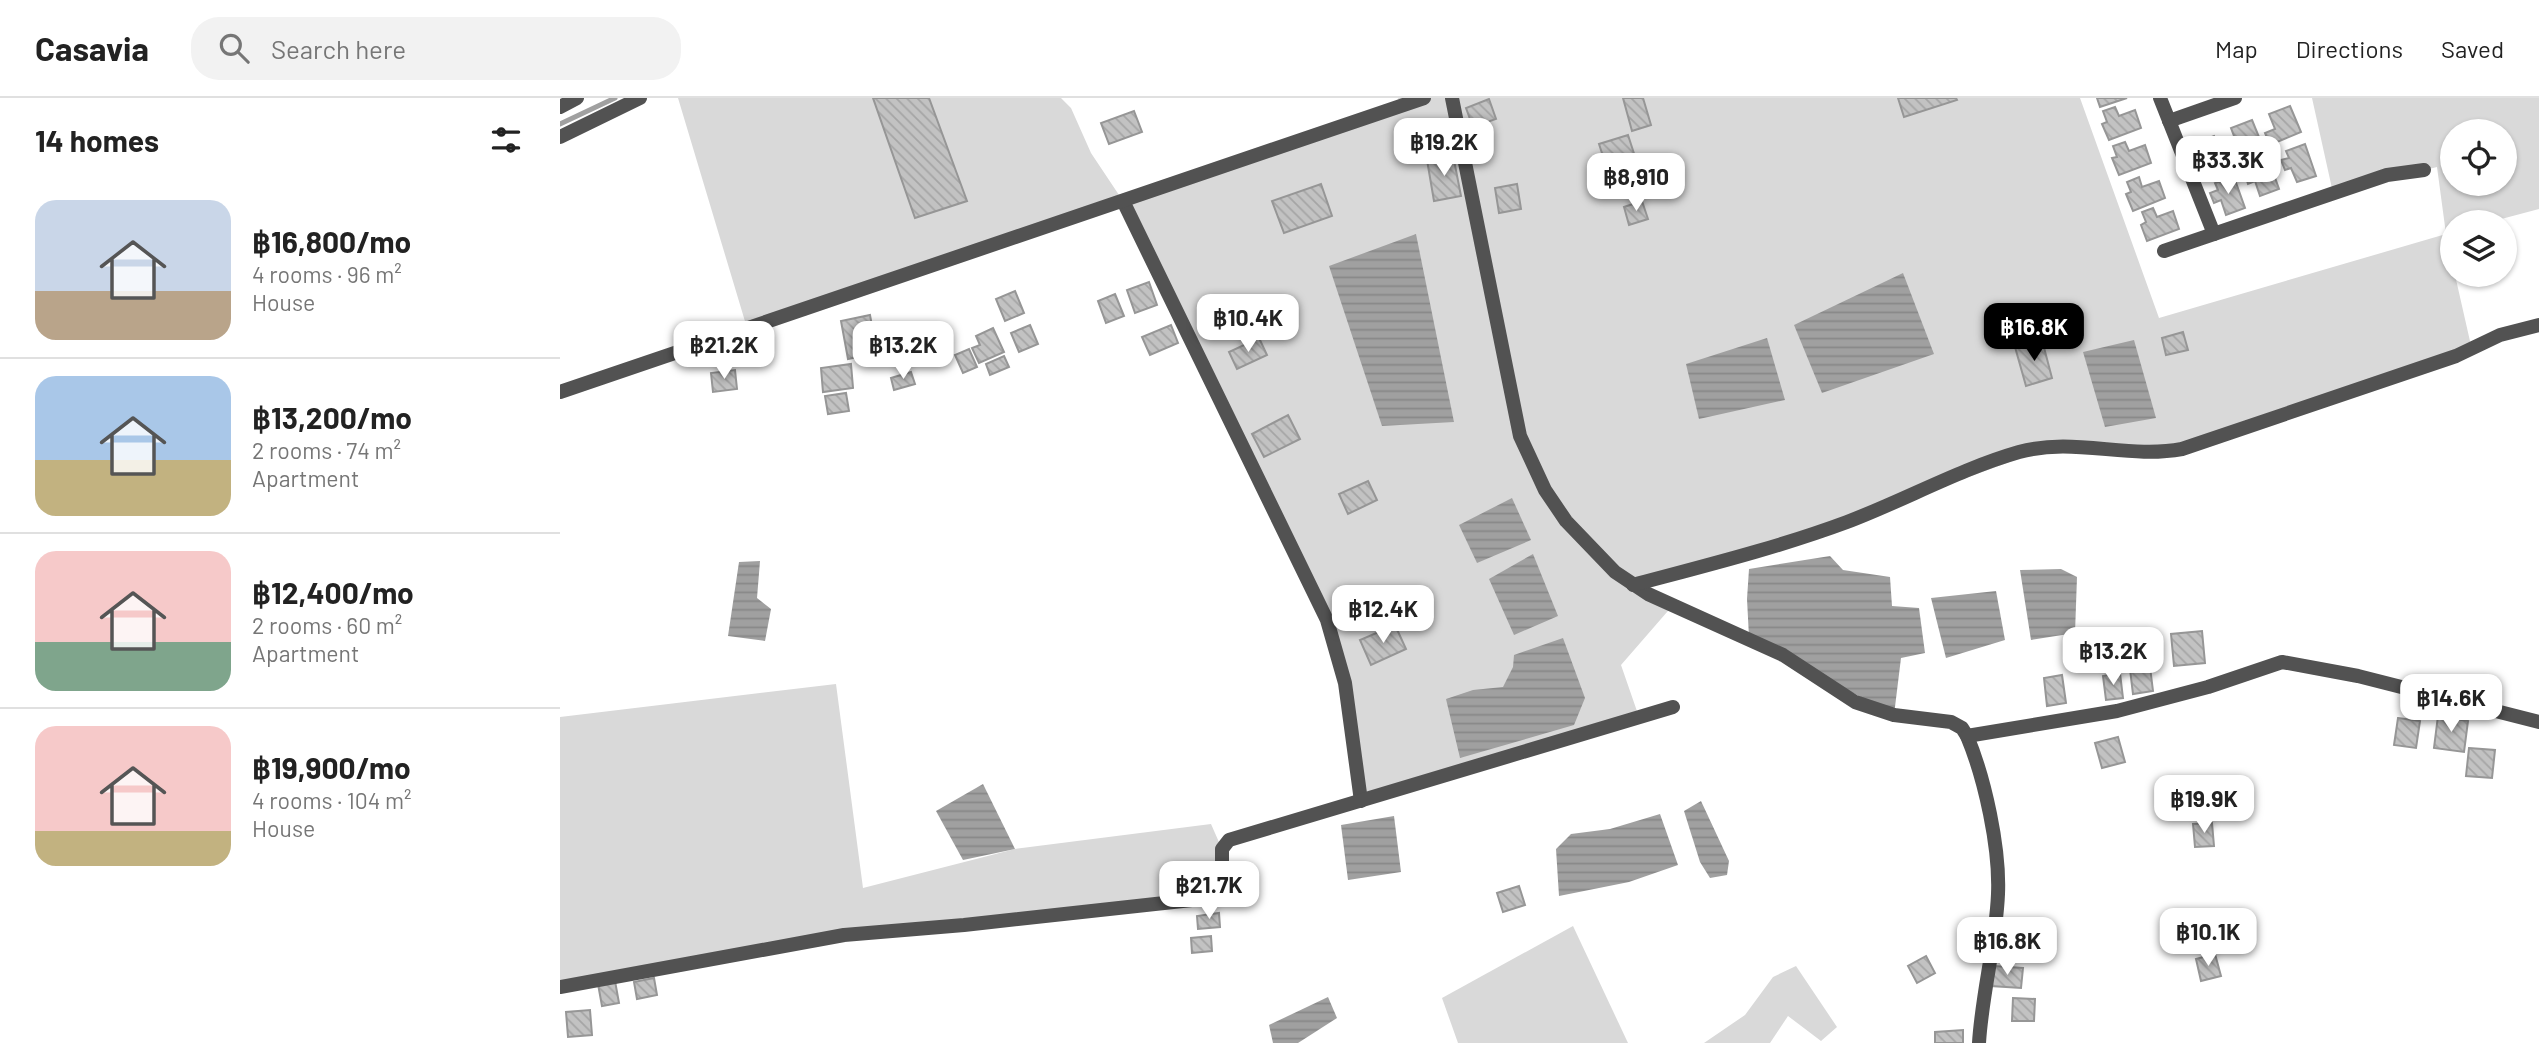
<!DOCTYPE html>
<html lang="en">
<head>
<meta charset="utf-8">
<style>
	body { margin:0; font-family:Barlow,sans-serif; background:#f2f2f2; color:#222; height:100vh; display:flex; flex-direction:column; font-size:26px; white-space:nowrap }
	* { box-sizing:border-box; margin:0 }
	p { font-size:23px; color:#767676 }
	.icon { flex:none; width:38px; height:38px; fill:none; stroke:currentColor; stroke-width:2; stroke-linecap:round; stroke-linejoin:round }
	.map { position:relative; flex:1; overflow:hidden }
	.sheet { display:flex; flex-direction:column; background:#fff; width:560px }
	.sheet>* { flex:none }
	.fabs { position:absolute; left:1880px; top:21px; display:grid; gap:14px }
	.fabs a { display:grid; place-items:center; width:77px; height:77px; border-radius:50%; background:#fff; box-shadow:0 2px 5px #0004; font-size:35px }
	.price { position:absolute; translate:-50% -60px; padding:0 16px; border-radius:14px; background:#fff; color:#222; font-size:23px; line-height:46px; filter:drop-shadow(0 2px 4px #0008) }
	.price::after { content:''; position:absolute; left:50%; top:42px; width:21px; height:16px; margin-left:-10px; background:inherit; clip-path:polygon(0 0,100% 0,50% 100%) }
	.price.current { background:#000; color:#fff }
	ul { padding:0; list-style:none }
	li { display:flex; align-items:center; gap:21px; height:175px; padding:0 35px }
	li+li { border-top:2px solid #e0e0e0 }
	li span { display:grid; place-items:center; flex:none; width:196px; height:140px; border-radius:21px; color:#555 }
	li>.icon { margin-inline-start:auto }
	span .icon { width:84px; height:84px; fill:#fffc; stroke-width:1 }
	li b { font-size:30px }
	h2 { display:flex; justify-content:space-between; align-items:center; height:84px; padding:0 35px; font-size:30px }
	header { display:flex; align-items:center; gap:42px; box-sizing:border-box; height:98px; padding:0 35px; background:#fff; border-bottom:2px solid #e0e0e0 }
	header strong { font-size:33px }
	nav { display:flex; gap:38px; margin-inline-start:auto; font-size:24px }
	.search { width:490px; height:63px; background:#f2f2f2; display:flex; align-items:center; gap:18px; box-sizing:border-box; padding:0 24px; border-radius:28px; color:#767676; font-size:26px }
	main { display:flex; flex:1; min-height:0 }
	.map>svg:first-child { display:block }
</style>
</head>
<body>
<header>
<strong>Casavia</strong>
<div class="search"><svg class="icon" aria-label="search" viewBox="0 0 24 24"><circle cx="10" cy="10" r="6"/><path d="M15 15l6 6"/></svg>Search here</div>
<nav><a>Map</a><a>Directions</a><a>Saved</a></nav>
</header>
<main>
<section class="sheet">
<h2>14 homes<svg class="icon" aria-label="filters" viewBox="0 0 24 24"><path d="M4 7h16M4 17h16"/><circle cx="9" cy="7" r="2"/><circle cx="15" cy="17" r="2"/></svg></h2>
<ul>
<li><span style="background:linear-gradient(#c9d6e8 65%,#b9a48a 0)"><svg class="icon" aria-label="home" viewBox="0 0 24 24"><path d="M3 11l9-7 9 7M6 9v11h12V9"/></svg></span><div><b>฿16,800/mo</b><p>4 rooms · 96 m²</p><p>House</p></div></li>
<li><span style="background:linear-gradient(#a9c7e8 60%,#c2b280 0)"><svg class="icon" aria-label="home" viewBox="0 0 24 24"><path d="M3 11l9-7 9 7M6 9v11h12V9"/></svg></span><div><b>฿13,200/mo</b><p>2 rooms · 74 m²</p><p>Apartment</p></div></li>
<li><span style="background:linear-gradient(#f6c9c9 65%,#7fa58c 0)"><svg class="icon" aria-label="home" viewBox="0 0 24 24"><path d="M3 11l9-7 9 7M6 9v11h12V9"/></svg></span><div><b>฿12,400/mo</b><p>2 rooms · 60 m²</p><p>Apartment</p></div></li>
<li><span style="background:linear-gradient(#f6c9c9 75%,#c2b280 0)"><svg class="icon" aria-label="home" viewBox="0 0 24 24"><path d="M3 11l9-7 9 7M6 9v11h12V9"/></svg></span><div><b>฿19,900/mo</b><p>4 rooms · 104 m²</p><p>House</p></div></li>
</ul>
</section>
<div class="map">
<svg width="1979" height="945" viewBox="0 0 1979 945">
	<defs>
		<pattern id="water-rules" width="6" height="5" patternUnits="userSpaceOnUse" patternTransform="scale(1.75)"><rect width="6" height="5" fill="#a0a0a0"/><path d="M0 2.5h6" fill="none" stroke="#888"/></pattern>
		<pattern id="building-back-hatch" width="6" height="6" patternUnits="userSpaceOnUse" patternTransform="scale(1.75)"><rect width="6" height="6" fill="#c2c2c2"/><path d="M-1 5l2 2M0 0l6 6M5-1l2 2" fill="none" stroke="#a5a5a5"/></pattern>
	</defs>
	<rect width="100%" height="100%" fill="#fff"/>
	<g fill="#d9d9d9" fill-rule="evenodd">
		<path d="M118,0H501L511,10L531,55L563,103L841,7L838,0H1520L1599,220L1886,136L1877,69L1773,95L1752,0H1979V111L1930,124H1892V135L1886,137L1892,177H1895L1912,252L1622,351L1496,347L1286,424L1074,487L1114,506L1061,567L1079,619L801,703L777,554L563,103L187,230ZM1892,33H1944V86H1892Z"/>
		<polygon points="276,586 303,790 455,751 651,726 662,751 659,796 284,837 0,889 0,619"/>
		<polygon points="1013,828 1068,945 898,945 882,900"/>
		<polygon points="1236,868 1277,929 1261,943 1228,918 1210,945 1144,945 1185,917 1213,879"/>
	</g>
	<g fill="url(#water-rules)">
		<polygon points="856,136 894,324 822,328 769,168"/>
		<polygon points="1343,175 1374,256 1262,295 1234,227"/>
		<polygon points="1207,240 1225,302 1139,321 1126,266"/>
		<polygon points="1574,242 1596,320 1545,329 1523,254"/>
		<polygon points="952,400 971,442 917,465 899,427"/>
		<polygon points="973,456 998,518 954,537 929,481"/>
		<polygon points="1270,458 1283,472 1330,479 1332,508 1359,510 1365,555 1341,560 1334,617 1189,539 1187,501 1189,471"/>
		<polygon points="200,463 197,500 211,511 205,543 168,538 179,464"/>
		<polygon points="1501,471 1517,479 1515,535 1471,542 1460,472"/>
		<polygon points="1436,493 1445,542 1386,560 1371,500"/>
		<polygon points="1003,540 1025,600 1014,627 900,660 886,601 913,592 943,589 953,569 954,557"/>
		<polygon points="423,686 455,751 403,762 376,713"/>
		<polygon points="1141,703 1169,763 1167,777 1150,780 1140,764 1124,713"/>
		<polygon points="1100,716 1118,767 1069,784 999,798 996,751 1011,736 1050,731"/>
		<polygon points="834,718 841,774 788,782 781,727"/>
		<polygon points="768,899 777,920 738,945 713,945 709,927"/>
	</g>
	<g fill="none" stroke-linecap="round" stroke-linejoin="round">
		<polyline stroke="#a0a0a0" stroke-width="5" points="0,26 55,0"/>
	</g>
	<g fill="url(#building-back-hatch)" stroke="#969696" stroke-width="2">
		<polygon points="313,0 369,0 407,103 355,120"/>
		<polygon points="1063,0 1083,0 1091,27 1072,33"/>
		<polygon points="1338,0 1396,0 1397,2 1344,19"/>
		<polygon points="1537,0 1567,0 1540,9"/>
		<polygon points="929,1 936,21 913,29 906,10"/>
		<polygon points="1730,8 1741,34 1710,47 1705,35 1715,31 1709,16"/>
		<polygon points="1555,9 1559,18 1575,12 1581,30 1549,42 1542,26 1547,24 1543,13"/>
		<polygon points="574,13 582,34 549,46 541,25"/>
		<polygon points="1692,22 1703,49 1672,61 1667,49 1677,46 1671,30"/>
		<polygon points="1068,37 1080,74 1051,83 1039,46"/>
		<polygon points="1654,38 1665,65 1633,77 1629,66 1638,62 1632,47"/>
		<polygon points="1565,44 1569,53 1585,47 1591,65 1559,77 1552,60 1557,59 1553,48"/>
		<polygon points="1745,46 1756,78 1737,84 1731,70 1725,72 1721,62 1729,60 1726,53"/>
		<polygon points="893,57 901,98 874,103 867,62"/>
		<polygon points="1708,60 1719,91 1700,98 1695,83 1688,86 1685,76 1692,73 1689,66"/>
		<polygon points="1579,79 1582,89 1599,83 1605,100 1573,113 1566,96 1571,94 1567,84"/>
		<polygon points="1674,79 1685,110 1666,117 1661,102 1654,105 1650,95 1658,92 1655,85"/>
		<polygon points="761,86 772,118 724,135 712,103"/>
		<polygon points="957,86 961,111 939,115 935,90"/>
		<polygon points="1082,103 1088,121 1069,127 1064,109"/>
		<polygon points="1593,110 1597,119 1613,113 1619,131 1587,143 1581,127 1586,124 1582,114"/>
		<polygon points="589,184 597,207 575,215 567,192"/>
		<polygon points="455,193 464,215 445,223 436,201"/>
		<polygon points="555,196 564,218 546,225 538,203"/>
		<polygon points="310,217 317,255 288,261 281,223"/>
		<polygon points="470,227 478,246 459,254 451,235"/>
		<polygon points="611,227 618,245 590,257 582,239"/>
		<polygon points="433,230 444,254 419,265 412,250 420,247 416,238"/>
		<polygon points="1623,234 1628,252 1606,257 1602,240"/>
		<polygon points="699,240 707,257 677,271 669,254"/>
		<polygon points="1482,242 1492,280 1466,288 1455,249"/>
		<polygon points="409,251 417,269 403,275 395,257"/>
		<polygon points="444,258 449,269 430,277 426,266"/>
		<polygon points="291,266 293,290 263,294 261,270"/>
		<polygon points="175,272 177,291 153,294 151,275"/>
		<polygon points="351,274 355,286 334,292 331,280"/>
		<polygon points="286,295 289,313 268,316 265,298"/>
		<polygon points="728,317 740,341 704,359 692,336"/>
		<polygon points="808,383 817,402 788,416 779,396"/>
		<polygon points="835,527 846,551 811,567 800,542"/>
		<polygon points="1642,533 1645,565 1614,568 1611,536"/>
		<polygon points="1589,561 1593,593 1573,596 1569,563"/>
		<polygon points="1560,575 1563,600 1546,602 1543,578"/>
		<polygon points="1502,577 1506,605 1487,608 1484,580"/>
		<polygon points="1878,618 1908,623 1904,654 1874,650"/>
		<polygon points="1838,620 1860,623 1856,650 1834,647"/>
		<polygon points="1558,639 1565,664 1542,670 1535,645"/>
		<polygon points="1909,650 1935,652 1932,680 1906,678"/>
		<polygon points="1652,725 1654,748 1635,749 1633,726"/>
		<polygon points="959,788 965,807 943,814 937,795"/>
		<polygon points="659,815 660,829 638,831 637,818"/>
		<polygon points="651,838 652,853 632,855 631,840"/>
		<polygon points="1655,856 1661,878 1641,883 1636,861"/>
		<polygon points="1366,858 1375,875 1357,885 1348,868"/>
		<polygon points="1433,868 1463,870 1461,890 1431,888"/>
		<polygon points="94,880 97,897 77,901 74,884"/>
		<polygon points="55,883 59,905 42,908 38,886"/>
		<polygon points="1453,900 1475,901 1474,923 1452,923"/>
		<polygon points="30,912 32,937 8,939 6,914"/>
		<polygon points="1403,932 1403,945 1375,945 1375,934"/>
	</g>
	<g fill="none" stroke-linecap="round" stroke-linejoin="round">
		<g stroke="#525252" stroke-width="14">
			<path d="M892,0L960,338L985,392L1006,423L1055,474L1088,496L1223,557L1295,604L1334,617L1391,624L1402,630L1407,638C1425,681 1440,750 1438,796C1436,846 1422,895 1419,945"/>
			<polyline points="1600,0 1654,136"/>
			<polyline points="0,9 17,0"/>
			<polyline points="1609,23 1675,0"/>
			<polyline points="0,39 80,0"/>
			<polyline points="563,103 767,522 785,585 801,703"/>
			<polyline points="1604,153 1827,77 1864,72"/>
			<polyline points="0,294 864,0"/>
			<path d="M1073,487C1144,468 1217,450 1287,424C1345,402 1400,371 1459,354C1514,339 1567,361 1622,351L1896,258L1940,237L1979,227"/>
			<polyline points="1407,638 1557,613 1648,589 1722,564 1798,578 1979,624"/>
			<polyline points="0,889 284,837 404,827 650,800 659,796 662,790 662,751 669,742 1113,609"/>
		</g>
	</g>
</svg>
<div class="fabs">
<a><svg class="icon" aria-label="locate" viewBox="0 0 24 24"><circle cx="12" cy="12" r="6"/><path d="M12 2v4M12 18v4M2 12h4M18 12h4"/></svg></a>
<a><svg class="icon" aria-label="layers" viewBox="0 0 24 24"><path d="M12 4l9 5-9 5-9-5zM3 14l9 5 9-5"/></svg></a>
</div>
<b class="price" style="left:884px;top:80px">฿19.2K</b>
<b class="price" style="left:1668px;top:98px">฿33.3K</b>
<b class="price" style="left:1076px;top:115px">฿8,910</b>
<b class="price" style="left:688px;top:256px">฿10.4K</b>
<b class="price current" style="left:1474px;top:265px">฿16.8K</b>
<b class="price" style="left:164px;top:283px">฿21.2K</b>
<b class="price" style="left:343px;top:283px">฿13.2K</b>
<b class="price" style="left:823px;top:547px">฿12.4K</b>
<b class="price" style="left:1553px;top:589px">฿13.2K</b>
<b class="price" style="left:1891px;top:636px">฿14.6K</b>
<b class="price" style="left:1644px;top:737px">฿19.9K</b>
<b class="price" style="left:649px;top:823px">฿21.7K</b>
<b class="price" style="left:1648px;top:870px">฿10.1K</b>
<b class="price" style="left:1447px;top:879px">฿16.8K</b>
</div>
</main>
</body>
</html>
